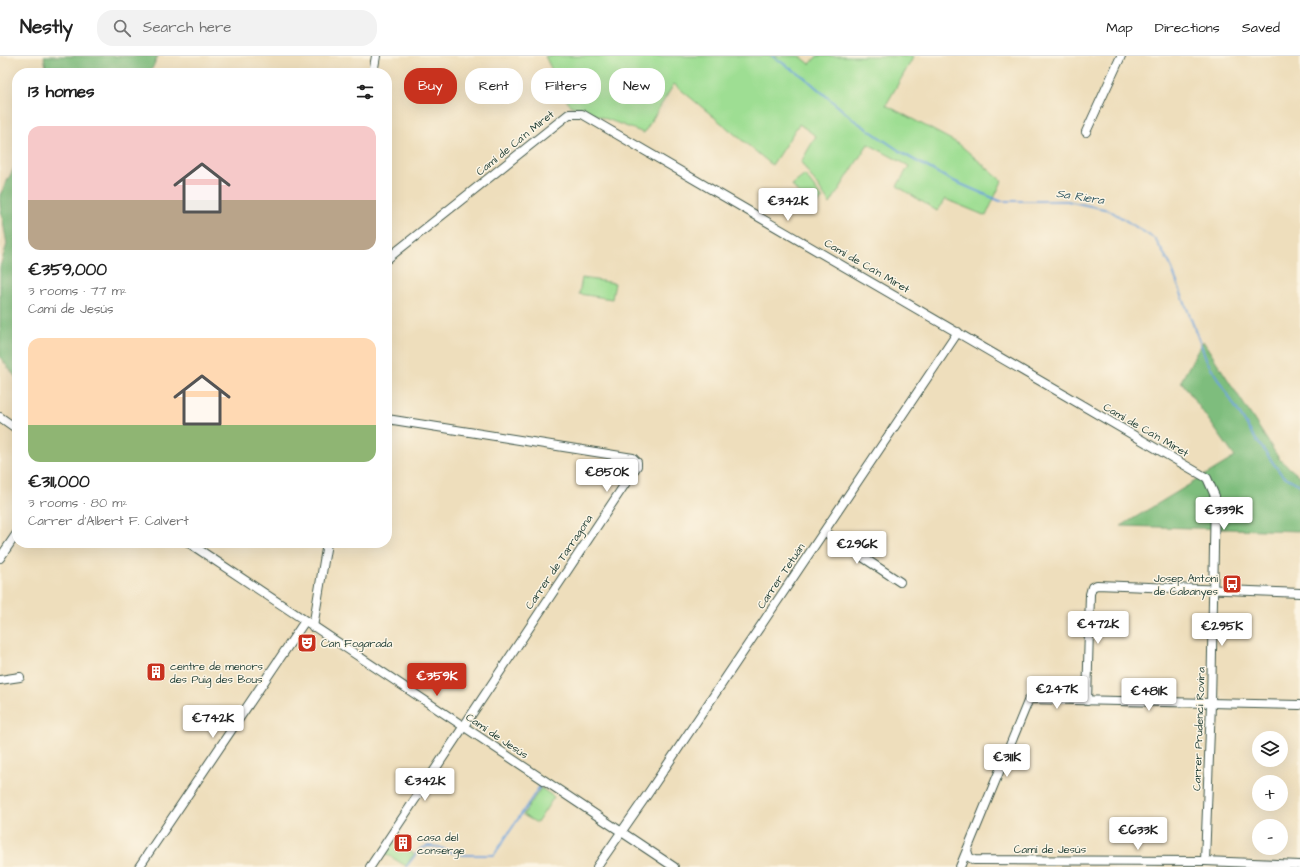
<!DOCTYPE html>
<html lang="en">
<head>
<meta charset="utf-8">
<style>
	body { margin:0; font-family:"Architects Daughter",sans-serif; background:#f2f2f2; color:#222; height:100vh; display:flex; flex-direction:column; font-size:15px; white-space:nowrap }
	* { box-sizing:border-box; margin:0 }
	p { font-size:13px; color:#767676 }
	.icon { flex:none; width:22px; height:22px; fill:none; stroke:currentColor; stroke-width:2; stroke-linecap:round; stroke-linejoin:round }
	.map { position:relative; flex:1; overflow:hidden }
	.sheet { position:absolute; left:12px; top:12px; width:380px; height:480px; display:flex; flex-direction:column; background:#fff; border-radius:16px; box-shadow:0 4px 16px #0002 }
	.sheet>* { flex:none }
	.top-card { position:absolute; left:404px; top:12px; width:380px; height:36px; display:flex; gap:8px }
	.fabs { position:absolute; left:1252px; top:675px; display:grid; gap:8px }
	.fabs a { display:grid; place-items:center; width:36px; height:36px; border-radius:50%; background:#fff; box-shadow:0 4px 16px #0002; font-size:20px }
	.price { position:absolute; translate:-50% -34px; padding:0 9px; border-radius:4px; background:#fff; color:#222; font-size:13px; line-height:26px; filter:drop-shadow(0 1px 2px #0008) }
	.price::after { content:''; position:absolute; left:50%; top:24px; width:12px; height:9px; margin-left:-6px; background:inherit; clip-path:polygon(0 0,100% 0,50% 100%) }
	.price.on { background:#c8321e; color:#fff }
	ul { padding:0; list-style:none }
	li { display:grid; align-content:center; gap:8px; height:212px; padding:0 16px }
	li span { display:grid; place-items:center; height:124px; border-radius:12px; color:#555 }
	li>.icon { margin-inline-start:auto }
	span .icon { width:72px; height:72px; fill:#fffc; stroke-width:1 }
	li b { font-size:17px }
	h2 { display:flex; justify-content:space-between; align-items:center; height:48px; padding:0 16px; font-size:17px }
	.chip { padding:0 14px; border-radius:16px; background:#fff; box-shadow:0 4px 16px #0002; font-size:14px; line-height:36px }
	.chip.on { background:#c8321e; color:#fff }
	header { display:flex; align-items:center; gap:24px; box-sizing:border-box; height:56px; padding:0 20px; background:#fff; border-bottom:1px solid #e0e0e0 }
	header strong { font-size:19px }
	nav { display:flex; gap:22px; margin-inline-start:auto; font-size:14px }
	.search { width:280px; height:36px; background:#f2f2f2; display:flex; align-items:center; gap:10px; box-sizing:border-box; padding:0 14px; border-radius:16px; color:#767676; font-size:15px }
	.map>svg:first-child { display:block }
</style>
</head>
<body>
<header>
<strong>Nestly</strong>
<div class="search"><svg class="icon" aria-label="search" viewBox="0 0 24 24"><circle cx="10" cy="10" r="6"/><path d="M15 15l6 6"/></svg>Search here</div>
<nav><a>Map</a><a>Directions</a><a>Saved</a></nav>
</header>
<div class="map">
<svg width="1300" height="811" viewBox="0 0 1300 811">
	<rect width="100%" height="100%" fill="#fcf5e5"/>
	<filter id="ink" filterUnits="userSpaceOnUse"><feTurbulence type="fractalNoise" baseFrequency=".025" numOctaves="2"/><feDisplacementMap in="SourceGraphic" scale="8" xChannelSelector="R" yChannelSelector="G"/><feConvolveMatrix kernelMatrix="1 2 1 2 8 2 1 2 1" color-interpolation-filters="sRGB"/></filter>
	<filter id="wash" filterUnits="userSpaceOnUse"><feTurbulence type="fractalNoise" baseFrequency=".012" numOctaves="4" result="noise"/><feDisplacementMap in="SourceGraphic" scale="16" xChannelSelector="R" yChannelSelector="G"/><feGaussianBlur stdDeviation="0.9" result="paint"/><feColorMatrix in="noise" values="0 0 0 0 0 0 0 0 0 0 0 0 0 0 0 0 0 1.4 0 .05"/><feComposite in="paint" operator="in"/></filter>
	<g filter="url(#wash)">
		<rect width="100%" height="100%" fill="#eedebc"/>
		<g fill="#9ede93" stroke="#5e8e64">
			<polygon points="545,0 800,0 810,8 817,0 914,0 886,49 959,88 1002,125 986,160 945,143 937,155 897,130 909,110 868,88 830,148 801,106 816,80 799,68 772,109 674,28 644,77 569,49"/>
			<polygon points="805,119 823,143 810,153 792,129"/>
			<polygon points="582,222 615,227 612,243 579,238"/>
			<polygon points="541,732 554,741 537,767 523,759"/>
			<polygon points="391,785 414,798 406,810 383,796"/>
		</g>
		<g fill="#7ebd7d" stroke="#4e7d58">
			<polygon points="44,0 158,0 150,17 47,17"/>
			<polygon points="17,106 17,323 0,301 0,211 7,188 0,148 0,139"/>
			<polygon points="1203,285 1280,404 1298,419 1300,419 1300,475 1121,470 1235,401 1181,325"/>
		</g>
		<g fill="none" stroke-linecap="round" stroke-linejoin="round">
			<g stroke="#6da3da" stroke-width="2">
				<polyline points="772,0 804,21 854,64 907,100 949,123 1000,145 1067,145 1109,154 1155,183 1170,208 1207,305 1252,378 1282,419 1300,429"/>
				<polyline points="406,811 420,793 428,790 439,791 450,796 464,799 494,799 542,727"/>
			</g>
		</g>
	</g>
	<g filter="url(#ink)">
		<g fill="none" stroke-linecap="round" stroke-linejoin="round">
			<defs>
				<g id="minor">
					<polyline points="373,17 376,0"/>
					<polyline points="1086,76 1121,0"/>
					<polyline points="387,203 569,58 582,58 1207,422 1215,440 1211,648 1205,805"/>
					<polyline points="0,361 17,373"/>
					<polyline points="825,476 900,526"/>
					<polyline points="189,487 674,811"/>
					<polyline points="0,502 17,477"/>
					<polyline points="313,571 327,487"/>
					<polyline points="0,624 20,621"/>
					<polyline points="1087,645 1090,538 1092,531 1097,529 1300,537"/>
					<polyline points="1300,649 1029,643 967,794 969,801 974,804 1205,805 1300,809"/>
					<polyline points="139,811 305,565"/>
					<polyline points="370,811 637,410 637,406 633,402 387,363"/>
					<polyline points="597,811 647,739 958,276"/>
					<polyline points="960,811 967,794"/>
				</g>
			</defs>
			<use href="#minor" stroke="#3e5548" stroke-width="10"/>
			<use href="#minor" stroke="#fff" stroke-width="8"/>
		</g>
	</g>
	<defs>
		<symbol id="bus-square" viewBox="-11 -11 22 22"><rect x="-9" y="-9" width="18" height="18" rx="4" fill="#c8321e" stroke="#fcf5e5"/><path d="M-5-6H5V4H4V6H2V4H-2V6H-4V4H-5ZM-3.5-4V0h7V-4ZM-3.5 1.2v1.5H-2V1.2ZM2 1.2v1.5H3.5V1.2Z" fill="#fff"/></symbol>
		<symbol id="theatre-square" viewBox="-11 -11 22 22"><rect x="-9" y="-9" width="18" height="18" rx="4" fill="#c8321e" stroke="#fcf5e5"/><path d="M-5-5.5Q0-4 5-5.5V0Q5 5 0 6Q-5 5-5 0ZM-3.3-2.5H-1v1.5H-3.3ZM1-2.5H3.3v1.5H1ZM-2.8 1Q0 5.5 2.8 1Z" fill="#fff"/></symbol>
		<symbol id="building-square" viewBox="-11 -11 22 22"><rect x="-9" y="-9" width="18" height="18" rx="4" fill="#c8321e" stroke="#fcf5e5"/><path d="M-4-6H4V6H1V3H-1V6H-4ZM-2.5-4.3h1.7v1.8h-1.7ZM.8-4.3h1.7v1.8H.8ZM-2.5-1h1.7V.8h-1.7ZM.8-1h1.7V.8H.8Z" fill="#fff"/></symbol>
	</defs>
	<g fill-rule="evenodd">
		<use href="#bus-square" x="1221" y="517" width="22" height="22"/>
		<use href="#theatre-square" x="296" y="576" width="22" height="22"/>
		<use href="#building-square" x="145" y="605" width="22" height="22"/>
		<use href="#building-square" x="392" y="776" width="22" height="22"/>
	</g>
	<g text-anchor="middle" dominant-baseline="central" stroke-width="3" stroke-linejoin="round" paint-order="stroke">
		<g font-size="11" fill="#1f3d34" stroke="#fcf5e5">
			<text transform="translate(515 87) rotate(-39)">Camí de Ca'n Miret</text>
			<text transform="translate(867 210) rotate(30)">Camí de Ca'n Miret</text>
			<text transform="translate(1146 374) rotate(30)">Camí de Ca'n Miret</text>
			<text transform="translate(559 506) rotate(-56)">Carrer de Tarragona</text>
			<text transform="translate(781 520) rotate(-56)">Carrer Tetuán</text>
			<text transform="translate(1199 673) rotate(-88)">Carrer Prudenci Rovira</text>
			<text transform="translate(497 680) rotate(34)">Camí de Jesús</text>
			<text x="1050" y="793">Camí de Jesús</text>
		</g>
		<g font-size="11" fill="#1f3d34" stroke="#fcf5e5" text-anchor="start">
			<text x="1218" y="522" text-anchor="end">Josep Antoni<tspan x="1218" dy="13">de Cabanyes</tspan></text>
			<text x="321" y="587">Can Fogarada</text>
			<text x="170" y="610">centre de menors<tspan x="170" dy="13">des Puig des Bous</tspan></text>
			<text x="417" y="781">casa del<tspan x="417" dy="13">conserge</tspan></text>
		</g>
		<g font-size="12" font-style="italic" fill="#365c66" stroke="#fcf5e5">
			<text transform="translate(1080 141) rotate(9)">Sa Riera</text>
		</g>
	</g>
</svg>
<div class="fabs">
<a><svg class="icon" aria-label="layers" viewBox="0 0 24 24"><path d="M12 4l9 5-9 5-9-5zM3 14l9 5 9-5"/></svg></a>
<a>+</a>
<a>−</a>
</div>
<b class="price" style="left:788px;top:166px">€342K</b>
<b class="price" style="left:607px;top:437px">€850K</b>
<b class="price" style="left:1224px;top:475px">€339K</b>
<b class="price" style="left:857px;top:509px">€296K</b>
<b class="price" style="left:1098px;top:589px">€472K</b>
<b class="price" style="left:1222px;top:591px">€295K</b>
<b class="price on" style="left:437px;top:641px">€359K</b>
<b class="price" style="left:1057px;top:654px">€247K</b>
<b class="price" style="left:1149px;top:656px">€481K</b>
<b class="price" style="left:213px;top:683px">€742K</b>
<b class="price" style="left:1007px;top:722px">€311K</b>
<b class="price" style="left:425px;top:746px">€342K</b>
<b class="price" style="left:1138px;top:795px">€633K</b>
<div class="top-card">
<a class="chip on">Buy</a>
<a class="chip">Rent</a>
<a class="chip">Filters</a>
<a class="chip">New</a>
</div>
<section class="sheet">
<h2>13 homes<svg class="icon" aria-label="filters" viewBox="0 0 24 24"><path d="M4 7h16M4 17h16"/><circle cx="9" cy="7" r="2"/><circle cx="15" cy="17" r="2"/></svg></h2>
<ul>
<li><span style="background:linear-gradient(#f6c9c9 60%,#b9a48a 0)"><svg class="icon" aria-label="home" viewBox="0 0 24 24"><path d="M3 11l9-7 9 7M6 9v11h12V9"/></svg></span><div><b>€359,000</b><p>3 rooms · 77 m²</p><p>Camí de Jesús</p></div></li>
<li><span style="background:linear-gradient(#ffd9b3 70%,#8fb573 0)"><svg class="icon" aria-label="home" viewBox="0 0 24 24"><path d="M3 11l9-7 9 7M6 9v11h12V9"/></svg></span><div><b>€311,000</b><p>3 rooms · 80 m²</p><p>Carrer d'Albert F. Calvert</p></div></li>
</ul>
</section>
</div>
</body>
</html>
